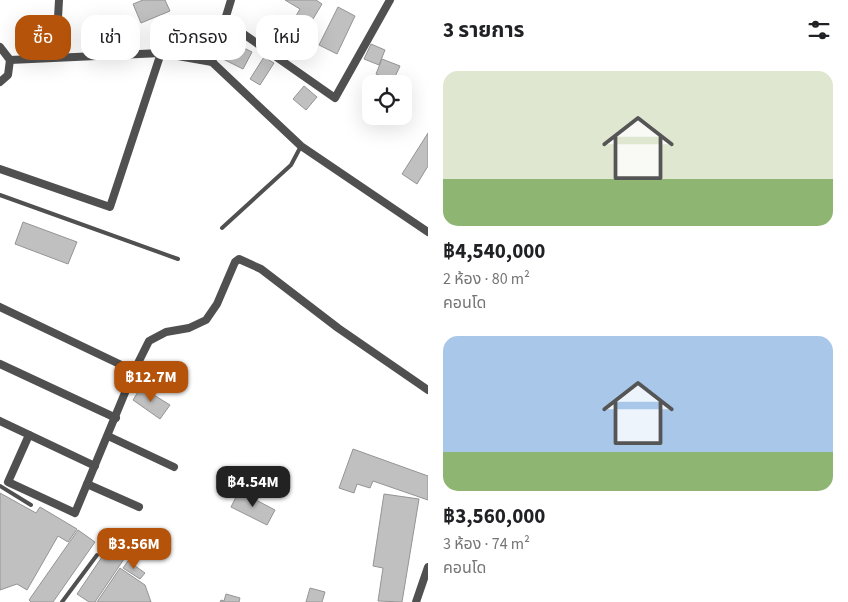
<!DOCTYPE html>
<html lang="th">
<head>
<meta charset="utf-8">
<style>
	body { margin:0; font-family:"Source Sans 3","Noto Sans Thai",sans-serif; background:#f6f6f6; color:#202124; height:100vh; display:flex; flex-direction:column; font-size:19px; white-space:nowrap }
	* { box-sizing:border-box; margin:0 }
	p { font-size:16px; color:#757577 }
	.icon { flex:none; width:28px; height:28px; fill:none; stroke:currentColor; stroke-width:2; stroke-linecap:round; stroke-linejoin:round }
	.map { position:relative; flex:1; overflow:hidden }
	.drawer { display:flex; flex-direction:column; background:#fff; width:420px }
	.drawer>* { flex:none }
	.top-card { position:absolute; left:15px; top:15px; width:338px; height:45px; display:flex; gap:10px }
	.buttons { position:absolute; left:362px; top:75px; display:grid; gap:10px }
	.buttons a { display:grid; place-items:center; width:50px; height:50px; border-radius:10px; background:#fff; box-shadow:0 5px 20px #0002; font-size:25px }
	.price { position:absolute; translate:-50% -42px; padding:0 11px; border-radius:10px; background:#b45309; color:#fff; font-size:16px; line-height:32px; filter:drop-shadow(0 1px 2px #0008) }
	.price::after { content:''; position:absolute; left:50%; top:30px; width:15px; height:11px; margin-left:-8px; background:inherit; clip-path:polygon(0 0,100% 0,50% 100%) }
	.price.on { background:#222; color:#fff }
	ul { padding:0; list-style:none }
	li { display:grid; align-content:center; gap:10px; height:265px; padding:0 15px }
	li span { display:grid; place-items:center; height:155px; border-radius:15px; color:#555 }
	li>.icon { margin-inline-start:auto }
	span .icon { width:90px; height:90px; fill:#fffc; stroke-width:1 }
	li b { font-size:21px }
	h2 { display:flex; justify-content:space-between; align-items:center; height:60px; padding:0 15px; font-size:21px }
	.chip { padding:0 18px; border-radius:15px; background:#fff; box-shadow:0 5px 20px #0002; font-size:18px; line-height:45px }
	.chip.on { background:#b45309; color:#fff }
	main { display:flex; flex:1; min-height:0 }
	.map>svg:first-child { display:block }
</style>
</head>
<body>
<main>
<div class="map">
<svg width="428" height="602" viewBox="0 0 428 602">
	<rect width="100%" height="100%" fill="#fff"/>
	<g fill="#c0c0c0" stroke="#949494">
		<polygon points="143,0 165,0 170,11 141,23 133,4"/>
		<polygon points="285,0 316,0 322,4 310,24 296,16 300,9"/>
		<polygon points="338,7 355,16 337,54 319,45"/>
		<polygon points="176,20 180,33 162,39 158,26"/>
		<polygon points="232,42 252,52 243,69 223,59"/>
		<polygon points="371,44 385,50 379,65 364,59"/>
		<polygon points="264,57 274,63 260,85 250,79"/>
		<polygon points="382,59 400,66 393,81 376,74"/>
		<polygon points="304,86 317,97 306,110 293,99"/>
		<polygon points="428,133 428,166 417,184 402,174"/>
		<polygon points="23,222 77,242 68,264 15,244"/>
		<polygon points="141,387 170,405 160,419 133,400"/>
		<polygon points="353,449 428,476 428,500 373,481 370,488 357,484 354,493 339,488"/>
		<polygon points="239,491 275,510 267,525 231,507"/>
		<polygon points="0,493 36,513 40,507 77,529 68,542 58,536 27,590 17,584 0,590"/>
		<polygon points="384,494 419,499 402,602 378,601 383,568 373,566"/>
		<polygon points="78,530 95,542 53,602 31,602 29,600"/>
		<polygon points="108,548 124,559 95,602 89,602 77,594"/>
		<polygon points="128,561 145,573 140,579 123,568"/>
		<polygon points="120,568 145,585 151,602 97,602"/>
		<polygon points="310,588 325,592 322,602 306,602"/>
		<polygon points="226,594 240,598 239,602 220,602 221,600 224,601"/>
	</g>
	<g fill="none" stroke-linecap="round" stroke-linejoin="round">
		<g stroke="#505050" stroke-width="4">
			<polyline points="0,195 178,259"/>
			<polyline points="222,228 291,165 301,146"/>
			<polyline points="0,486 31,505"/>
			<polyline points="62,602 97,555"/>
		</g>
		<g stroke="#505050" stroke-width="8">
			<polyline points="225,21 335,98 390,0"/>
			<polyline points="0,47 10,60 161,53 212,62 301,146 428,232"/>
			<polyline points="49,58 58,18 59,0"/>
			<polyline points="212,62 231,0"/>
			<polyline points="0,82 8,75 10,60"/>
			<polyline points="0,169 110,207 161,53"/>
			<polyline points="0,307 134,371"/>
			<polyline points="0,364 116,418"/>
			<polyline points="0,421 95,466"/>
			<polyline points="29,435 8,482 75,513 134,371 149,341 166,332 189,328 206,320 217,304 235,262 239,259 261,269 338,328 428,390"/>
			<polyline points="108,436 174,467"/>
			<polyline points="87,484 139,507"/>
			<polyline points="416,602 428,567"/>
		</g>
	</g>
</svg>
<div class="buttons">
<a><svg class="icon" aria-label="locate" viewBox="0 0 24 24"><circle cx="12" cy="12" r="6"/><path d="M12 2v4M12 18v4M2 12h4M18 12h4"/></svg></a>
</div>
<b class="price" style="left:151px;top:403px">฿12.7M</b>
<b class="price on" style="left:253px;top:508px">฿4.54M</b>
<b class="price" style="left:134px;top:570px">฿3.56M</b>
<div class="top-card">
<a class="chip on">ซื้อ</a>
<a class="chip">เช่า</a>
<a class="chip">ตัวกรอง</a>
<a class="chip">ใหม่</a>
</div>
</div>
<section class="drawer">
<h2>3 รายการ<svg class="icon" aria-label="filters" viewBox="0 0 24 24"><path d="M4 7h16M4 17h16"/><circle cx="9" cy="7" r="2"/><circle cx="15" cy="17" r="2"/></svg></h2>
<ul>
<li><span style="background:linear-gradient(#dfe7d0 70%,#8fb573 0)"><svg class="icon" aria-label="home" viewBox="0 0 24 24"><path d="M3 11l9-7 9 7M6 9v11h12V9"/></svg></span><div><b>฿4,540,000</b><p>2 ห้อง · 80 m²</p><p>คอนโด</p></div></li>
<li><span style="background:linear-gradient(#a9c7e8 75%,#8fb573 0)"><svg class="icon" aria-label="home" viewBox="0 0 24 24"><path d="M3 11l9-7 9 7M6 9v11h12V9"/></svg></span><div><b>฿3,560,000</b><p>3 ห้อง · 74 m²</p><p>คอนโด</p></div></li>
</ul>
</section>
</main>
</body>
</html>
